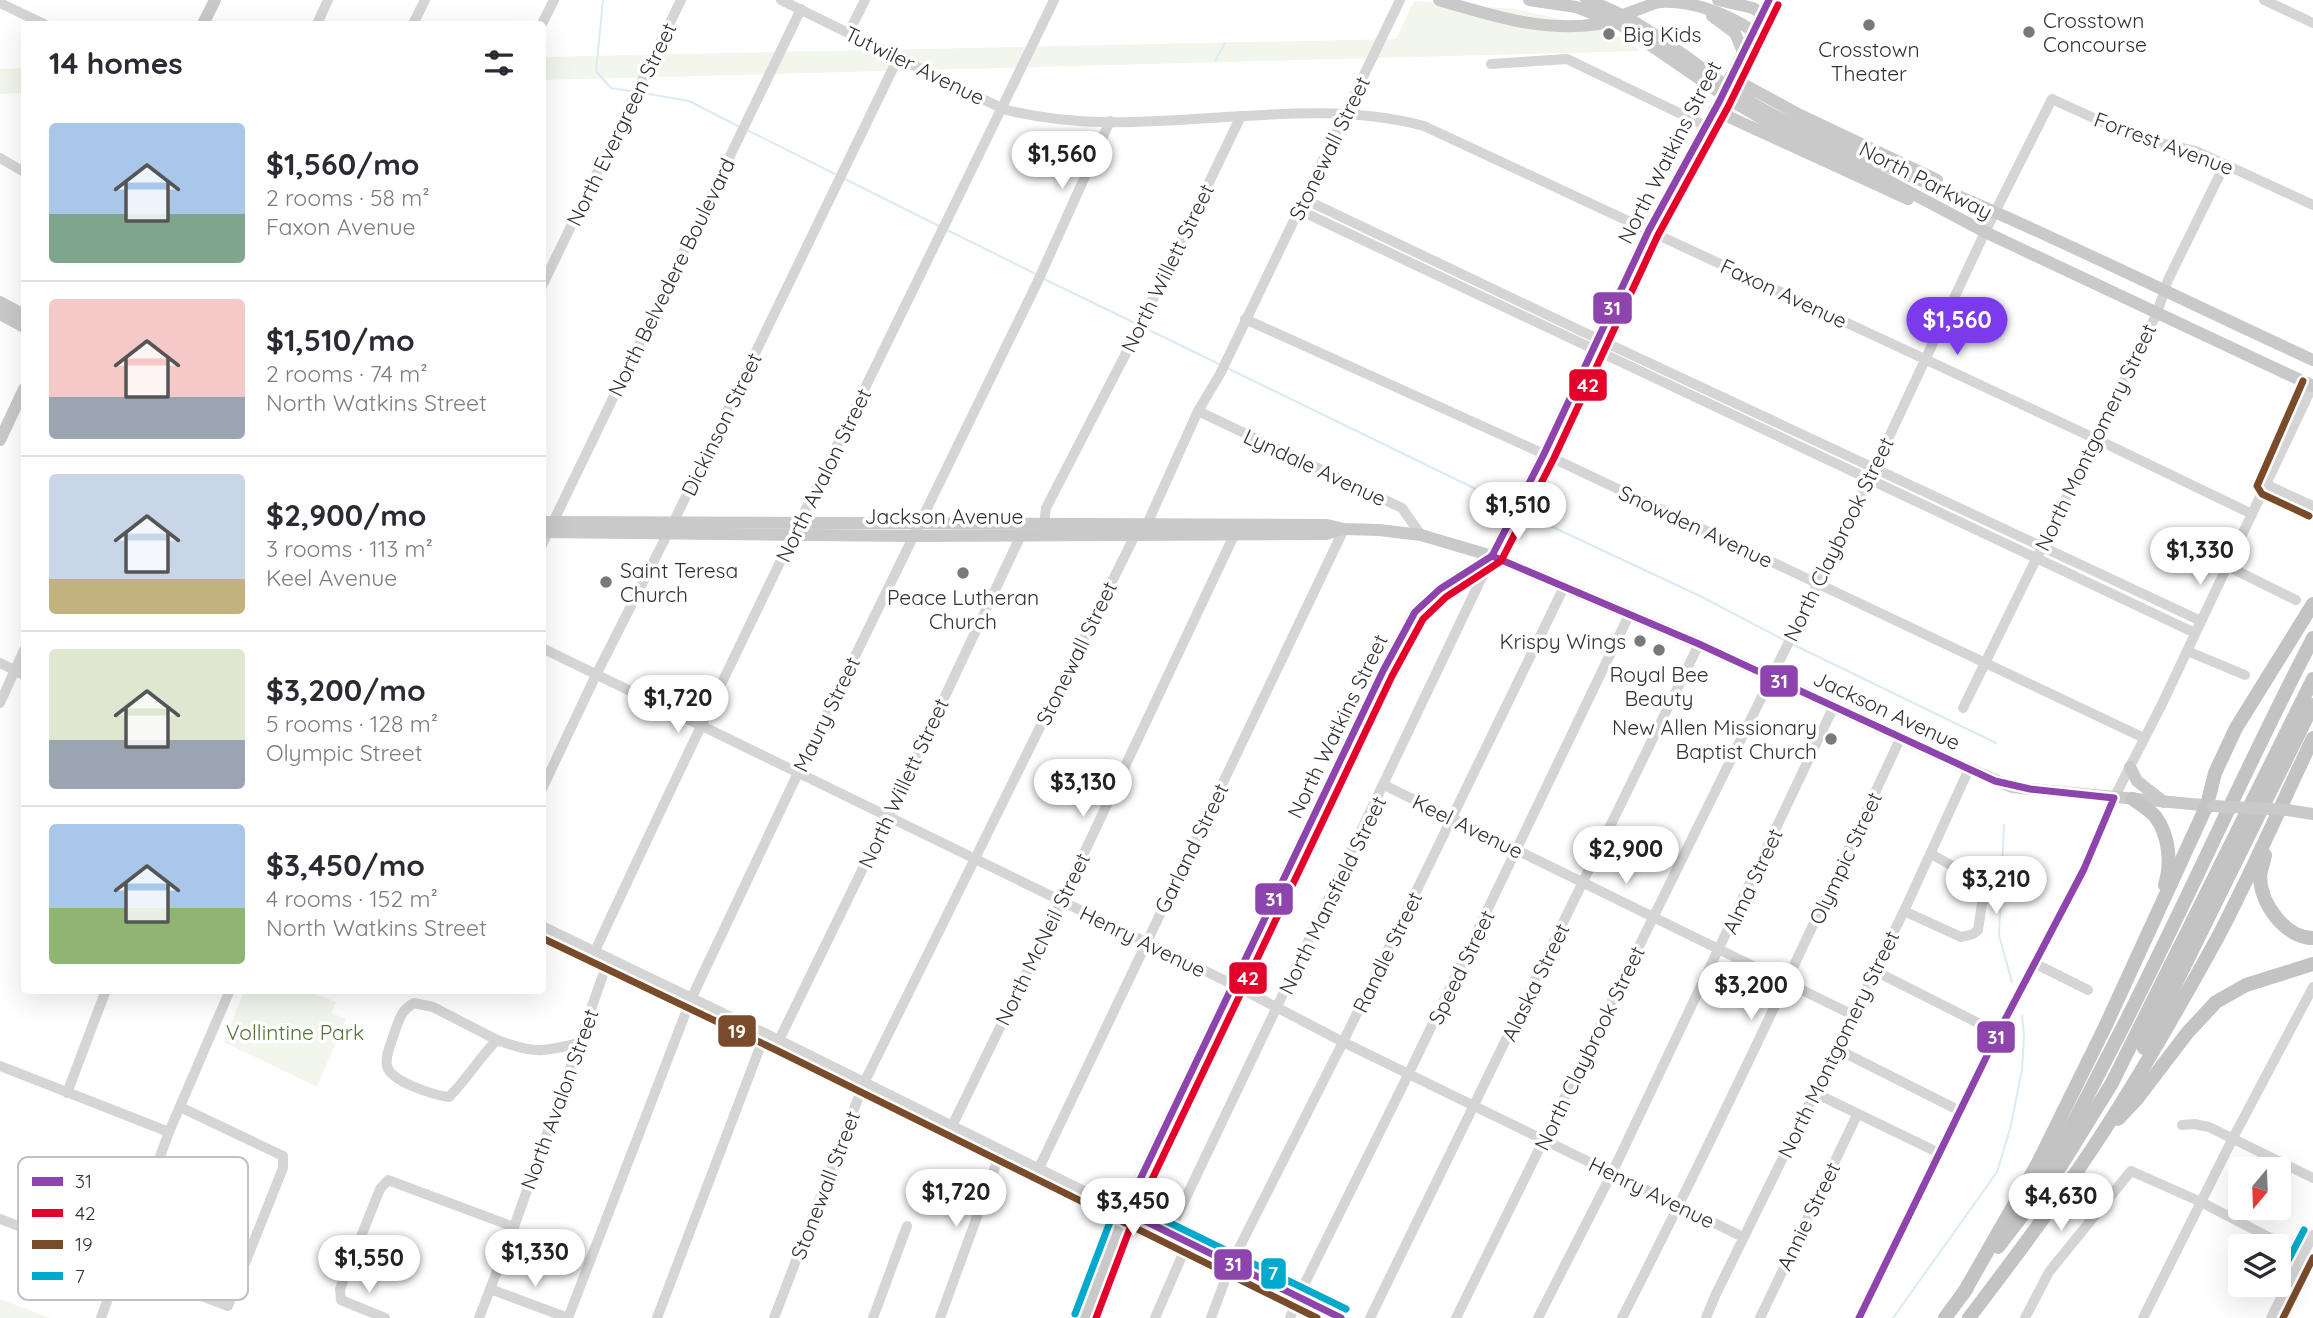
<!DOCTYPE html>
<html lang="en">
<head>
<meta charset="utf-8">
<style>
	body { margin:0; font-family:Quicksand,sans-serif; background:#f2f2f3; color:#2b2b33; height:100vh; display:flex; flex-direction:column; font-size:26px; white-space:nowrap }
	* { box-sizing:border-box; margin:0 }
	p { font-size:23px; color:#7c7c81 }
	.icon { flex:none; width:38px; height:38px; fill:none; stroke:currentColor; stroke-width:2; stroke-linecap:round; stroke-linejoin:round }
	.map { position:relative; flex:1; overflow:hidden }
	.side { position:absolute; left:21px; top:21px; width:525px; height:973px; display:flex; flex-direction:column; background:#fff; border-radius:7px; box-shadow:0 7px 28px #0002 }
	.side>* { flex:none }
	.needle { width:46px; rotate:199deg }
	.controls { position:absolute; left:2228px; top:1157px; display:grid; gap:14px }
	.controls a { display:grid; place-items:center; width:63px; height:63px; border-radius:7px; background:#fff; box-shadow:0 7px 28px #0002; font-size:35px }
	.price { position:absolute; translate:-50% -60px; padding:0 16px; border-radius:24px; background:#fff; color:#222; font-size:23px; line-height:46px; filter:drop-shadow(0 2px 4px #0008) }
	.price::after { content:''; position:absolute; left:50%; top:42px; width:21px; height:16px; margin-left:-10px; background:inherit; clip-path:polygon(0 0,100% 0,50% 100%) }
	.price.selected { background:#7c3aed; color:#fff }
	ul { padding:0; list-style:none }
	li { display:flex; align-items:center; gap:21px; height:175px; padding:0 28px }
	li+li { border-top:2px solid #e1e1e2 }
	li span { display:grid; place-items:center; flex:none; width:196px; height:140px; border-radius:7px; color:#555 }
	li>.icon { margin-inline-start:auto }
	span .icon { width:84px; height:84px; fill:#fffc; stroke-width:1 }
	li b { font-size:30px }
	h2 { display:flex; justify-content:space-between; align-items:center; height:84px; padding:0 28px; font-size:30px }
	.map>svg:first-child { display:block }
</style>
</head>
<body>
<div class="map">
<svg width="2313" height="1318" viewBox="0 0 2313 1318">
	<rect width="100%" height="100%" fill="#fff"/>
	<g fill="#f2f6ed">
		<polygon points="1414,1 1515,9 1609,30 1641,51 543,80 542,57 1396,39"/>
		<polygon points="24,68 24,93 0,94 0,69"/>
		<polygon points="244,991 308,991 336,1002 331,1013 346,1019 317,1087 224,1042"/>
		<polygon points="0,1299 50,1318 0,1318"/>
	</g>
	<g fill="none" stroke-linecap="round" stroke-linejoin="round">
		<g stroke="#daebf4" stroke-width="2">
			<polyline points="603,0 596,71 611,88 630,91"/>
			<polyline points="1215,61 1225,43"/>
			<polyline points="643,93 689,101 740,127"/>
			<polyline points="749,131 835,174"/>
			<polyline points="845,179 939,226"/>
			<polyline points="947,230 1036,274"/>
			<polyline points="1044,279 1137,324"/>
			<polyline points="1145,328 1219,364"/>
			<polyline points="1227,368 1484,493"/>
			<polyline points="1527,515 1700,596 1784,640"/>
			<polyline points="1792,644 1996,743"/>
			<polyline points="2004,825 1999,935 2012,982"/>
			<polyline points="1893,1318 1997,1172 2010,1129 2022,1070 2024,1036 2022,1016"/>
		</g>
		<g stroke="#d5d5d5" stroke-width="10">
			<path d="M781,0L1003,109C1139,146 1287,90 1424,126L2094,438L2252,514"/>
			<polyline points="2264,0 2313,23"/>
			<polyline points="0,3 44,24"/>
			<polyline points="317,24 328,0"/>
			<polyline points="413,24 425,0"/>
			<polyline points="542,24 554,0"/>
			<polyline points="849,32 865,0"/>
			<polyline points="1491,64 1567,59 1706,126"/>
			<polyline points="0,158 24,172"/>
			<polyline points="1304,199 1598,339 2201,621"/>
			<polyline points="1299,210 2195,633"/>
			<polyline points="542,286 681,0"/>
			<polyline points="1245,319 1544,454 2144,738"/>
			<polyline points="1198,411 1402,508 1421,535"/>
			<polyline points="2267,485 2313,506"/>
			<polyline points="1043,531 1046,508 1138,330 1241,116"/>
			<polyline points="542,545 801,9"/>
			<polyline points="2227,566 2296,600"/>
			<polyline points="542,648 1232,984 1343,1042 1743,1237"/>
			<polyline points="2187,651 2245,675"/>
			<polyline points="0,663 24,675"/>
			<polyline points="0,703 24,650"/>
			<polyline points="1963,708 2157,313 2168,280 2225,164"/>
			<polyline points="1384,785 1853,1015"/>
			<polyline points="542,789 596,675 673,523 898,58"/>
			<polyline points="1904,911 1961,937 1973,934 1978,930 1985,884 1931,854"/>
			<polyline points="542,926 779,1040 1341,1318"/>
			<path d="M595,951C743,632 901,317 1054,0"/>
			<polyline points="2036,964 2088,990"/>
			<polyline points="1875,971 1998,1033"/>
			<path d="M414,1003L433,1007L497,1040C479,1058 467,1079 449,1097C434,1095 391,1082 387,1066C385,1055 391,1044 394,1034C399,1020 401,1010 414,1003Z"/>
			<path d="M497,1040C535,1054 541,1052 579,1043"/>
			<polyline points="779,1040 888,817 1022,533"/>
			<polyline points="1837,1049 1960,1111"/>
			<polyline points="0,1066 169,1132"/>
			<polyline points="1813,1092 1939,1153"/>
			<polyline points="67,1093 106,990"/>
			<polyline points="2182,1125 2194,1124 2209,1127 2313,1178"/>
			<polyline points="952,1126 1061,902 1236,531"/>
			<polyline points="1039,1168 1344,529"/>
			<polyline points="0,1219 228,1306 283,1168 283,1156 180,1107"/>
			<polyline points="1169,1233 1492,556"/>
			<polyline points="490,1289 568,1318"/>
			<polyline points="101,1318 169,1132 230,990"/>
			<polyline points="385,1318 341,1300 340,1289 380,1189 388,1180 514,1227"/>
			<polyline points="479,1318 514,1227 609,958"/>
			<polyline points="568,1318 691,999 798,773 1037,283 1110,121"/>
			<polyline points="657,1318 765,1034"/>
			<polyline points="774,1318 864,1083 1135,535 1147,524 1198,411 1220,374 1400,0"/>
			<polyline points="873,1318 907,1226"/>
			<polyline points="940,1318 1001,1151"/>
			<polyline points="1155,1318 1188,1242"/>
			<polyline points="1211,1318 1231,1264 1343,1042 1564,587"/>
			<polyline points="1290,1318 1298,1297 1409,1073 1629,615"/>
			<polyline points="1370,1318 1699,644"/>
			<polyline points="1456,1318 1874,469 1985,232 2052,99 2135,137 2196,151 2313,205"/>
			<polyline points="1538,1318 1612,1173 1834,706"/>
			<path d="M1622,1318C1720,1126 1810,932 1901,737"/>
			<polyline points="1706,1318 1715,1296 1904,911 1969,769"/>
			<polyline points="1760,1318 1857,1115"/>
			<polyline points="1859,1318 1998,1033 2084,869 2114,798 2162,704 2313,385"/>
			<polyline points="2025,1318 2049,1272 2131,1171 2201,1202 2303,1255"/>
			<polyline points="2143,1318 2233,1138 2313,987"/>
			<polyline points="2271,1318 2313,1235"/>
		</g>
		<g stroke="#c9c9c9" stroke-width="12">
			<path d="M1439,0C1490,15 1545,33 1598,24"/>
			<polyline points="1529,0 1576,7 1621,25 1732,101 1776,127 1883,178 1985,232 2313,386"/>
			<path d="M1586,0C1657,23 1709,82 1774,115C1847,152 1923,180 1997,213C2103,260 2208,312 2313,360"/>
			<polyline points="1718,0 1753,8 1762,14"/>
			<path d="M1634,11C1643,8 1651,4 1660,2C1691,0 1728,14 1753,31"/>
			<polyline points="1712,16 1735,33 1743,52"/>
			<polyline points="203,24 215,0"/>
			<polyline points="1730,77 1800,115 1937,180"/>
			<polyline points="1729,81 1769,0"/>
			<polyline points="1714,110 1908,199"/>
			<polyline points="0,302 24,315"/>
			<polyline points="0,314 24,327"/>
			<polyline points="0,440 24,389"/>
			<polyline points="542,522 1327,525 1344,529 1379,530 1421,535 1492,556 1699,644 1969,769 2012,787 2030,789 2213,806"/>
			<polyline points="542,532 912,536 1326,534 1343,529"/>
			<polyline points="2130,767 2137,781 2164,802"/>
			<polyline points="2287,810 2313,814"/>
			<polyline points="1085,1318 1125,1211 1383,671 1415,612 1440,589 1492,556 1544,454 1649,230 1719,102"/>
		</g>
		<g stroke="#c3c3c3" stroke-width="14">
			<path d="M2133,799C2140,804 2149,810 2155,816C2169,835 2172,863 2165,885"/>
			<path d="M2265,855C2264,861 2261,869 2260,876C2260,903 2285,938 2313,938"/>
			<polyline points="2144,1048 2313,705"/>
			<polyline points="2118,1119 2136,1100 2188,1032 2216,1002 2246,985 2313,964"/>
			<path d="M2042,1178C2067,1138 2088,1094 2110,1052C2181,916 2242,774 2313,638"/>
			<polyline points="1998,1247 2062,1164 2112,1083 2313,679"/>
			<polyline points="1963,1294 2038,1163 2105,1027 2207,805 2215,773 2236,728 2313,604"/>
			<polyline points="1945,1318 1967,1288"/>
			<path d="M1969,1318C2012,1261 2055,1205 2094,1146C2139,1078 2180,1006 2219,935C2253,870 2282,803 2313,738"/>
		</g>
		<g stroke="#c9c9c9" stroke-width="12">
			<polyline points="1598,24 1634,11"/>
			<polyline points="1719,102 1729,81"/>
			<polyline points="2213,806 2287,810"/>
		</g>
		<defs>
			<g id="bus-1">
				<polyline points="1492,556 1699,644 1995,781 2030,789 2114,798 2084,869 1998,1033 1859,1318"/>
				<polyline points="1125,1211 1383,671 1415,612 1440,589 1492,556 1544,454 1649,230 1719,102 1769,0"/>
				<polyline points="1125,1211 1341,1318"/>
			</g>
			<polyline id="bus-2" points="1096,1318 1135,1215 1392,676 1423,619 1446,597 1501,561 1554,458 1658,235 1728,107 1778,5"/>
			<g id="bus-3">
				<polyline points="2303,381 2257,486 2262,494 2309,516"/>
				<polyline points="542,938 774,1049 1317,1318"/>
				<polyline points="2283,1318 2313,1258"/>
			</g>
			<g id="bus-4">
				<polyline points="2278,1280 2304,1230"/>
				<polyline points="1075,1314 1116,1206 1125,1201 1346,1309"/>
			</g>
		</defs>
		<use href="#bus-1" stroke="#fff" stroke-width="12"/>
		<use href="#bus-2" stroke="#fff" stroke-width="12"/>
		<use href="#bus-3" stroke="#fff" stroke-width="12"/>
		<use href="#bus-4" stroke="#fff" stroke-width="12"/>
		<use href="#bus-1" stroke="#8e44ad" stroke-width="7"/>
		<use href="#bus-2" stroke="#e4002b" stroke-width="7"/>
		<use href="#bus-3" stroke="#7a4b2a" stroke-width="7"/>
		<use href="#bus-4" stroke="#00a9ce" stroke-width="7"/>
	</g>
	<g fill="#797979" stroke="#fff" stroke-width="2.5">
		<circle cx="1869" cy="25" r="7"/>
		<circle cx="2029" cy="32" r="7"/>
		<circle cx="1609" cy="34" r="7"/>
		<circle cx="963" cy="573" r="7"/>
		<circle cx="606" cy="582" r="7"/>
		<circle cx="1640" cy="641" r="7"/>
		<circle cx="1659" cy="650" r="7"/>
		<circle cx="1831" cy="739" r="7"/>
	</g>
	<g text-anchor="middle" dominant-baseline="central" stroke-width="7" stroke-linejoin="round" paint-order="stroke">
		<g font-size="21" fill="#313131" stroke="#fff" text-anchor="start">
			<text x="2043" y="20">Crosstown<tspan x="2043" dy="24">Concourse</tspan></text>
			<text x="1623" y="34">Big Kids</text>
			<text x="1869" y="49" text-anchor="middle">Crosstown<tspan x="1869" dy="24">Theater</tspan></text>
			<text x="620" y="570">Saint Teresa<tspan x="620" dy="24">Church</tspan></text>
			<text x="963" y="597" text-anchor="middle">Peace Lutheran<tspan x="963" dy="24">Church</tspan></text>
			<text x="1626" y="641" text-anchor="end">Krispy Wings</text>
			<text x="1659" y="674" text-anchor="middle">Royal Bee<tspan x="1659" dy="24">Beauty</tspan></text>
			<text x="1817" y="727" text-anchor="end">New Allen Missionary<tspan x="1817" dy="24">Baptist Church</tspan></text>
		</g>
		<g font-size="21" fill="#313131" stroke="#fff">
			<text transform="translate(915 65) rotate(26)">Tutwiler Avenue</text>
			<text transform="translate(621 124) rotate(-64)">North Evergreen Street</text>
			<text transform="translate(2164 143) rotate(20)">Forrest Avenue</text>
			<text transform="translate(1329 148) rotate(-64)">Stonewall Street</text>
			<text transform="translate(1669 152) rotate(-63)">North Watkins Street</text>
			<text transform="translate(1926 180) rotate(27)">North Parkway</text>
			<text transform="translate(1167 268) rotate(-64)">North Willett Street</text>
			<text transform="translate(671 277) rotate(-64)">North Belvedere Boulevard</text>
			<text transform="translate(1784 293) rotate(25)">Faxon Avenue</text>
			<text transform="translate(721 424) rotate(-64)">Dickinson Street</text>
			<text transform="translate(2095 437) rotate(-64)">North Montgomery Street</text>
			<text transform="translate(1315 467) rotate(25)">Lyndale Avenue</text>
			<text transform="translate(823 475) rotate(-64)">North Avalon Street</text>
			<text x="944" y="516">Jackson Avenue</text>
			<text transform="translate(1696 526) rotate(25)">Snowden Avenue</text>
			<text transform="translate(1838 539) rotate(-64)">North Claybrook Street</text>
			<text transform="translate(1076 653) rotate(-64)">Stonewall Street</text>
			<text transform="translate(1887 710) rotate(25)">Jackson Avenue</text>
			<text transform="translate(826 714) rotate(-64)">Maury Street</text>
			<text transform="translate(1337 726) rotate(-64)">North Watkins Street</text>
			<text transform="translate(903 783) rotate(-65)">North Willett Street</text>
			<text transform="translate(1468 826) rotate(26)">Keel Avenue</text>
			<text transform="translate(1191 848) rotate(-64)">Garland Street</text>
			<text transform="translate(1845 858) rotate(-65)">Olympic Street</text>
			<text transform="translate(1752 881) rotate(-65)">Alma Street</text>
			<text transform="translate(1332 895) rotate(-64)">North Mansfield Street</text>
			<text transform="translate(1042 939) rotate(-64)">North McNeil Street</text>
			<text transform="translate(1143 941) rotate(26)">Henry Avenue</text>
			<text transform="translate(1387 952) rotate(-64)">Randle Street</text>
			<text transform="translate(1461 967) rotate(-64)">Speed Street</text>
			<text transform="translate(1535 982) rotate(-64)">Alaska Street</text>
			<text transform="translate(1838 1044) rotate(-64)">North Montgomery Street</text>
			<text transform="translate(1589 1048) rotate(-64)">North Claybrook Street</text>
			<text transform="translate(559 1099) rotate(-70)">North Avalon Street</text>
			<text transform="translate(825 1185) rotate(-69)">Stonewall Street</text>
			<text transform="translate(1652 1192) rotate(26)">Henry Avenue</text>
			<text transform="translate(1808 1216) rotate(-64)">Annie Street</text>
		</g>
		<g font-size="21" fill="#56713a" stroke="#fff">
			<text x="295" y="1032">Vollintine Park</text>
		</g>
	</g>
	<rect x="18" y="1157" width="230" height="143" rx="10" fill="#fff" stroke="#c1c1c1" stroke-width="2"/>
	<rect x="32" y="1177" width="31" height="9" fill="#8e44ad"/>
	<rect x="32" y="1209" width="31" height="8" fill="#e4002b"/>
	<rect x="32" y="1240" width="31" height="9" fill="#7a4b2a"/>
	<rect x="32" y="1272" width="31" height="8" fill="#00a9ce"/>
	<g font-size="19" fill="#313131">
		<text x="75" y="1188">31</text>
		<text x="75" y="1220">42</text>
		<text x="75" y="1251">19</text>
		<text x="75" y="1283">7</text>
	</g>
	<g stroke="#fff" stroke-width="2.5">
		<rect x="1592" y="291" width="41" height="34" rx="7" fill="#8e44ad"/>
		<rect x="1568" y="368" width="40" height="34" rx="7" fill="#e4002b"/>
		<rect x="1759" y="664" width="40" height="34" rx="7" fill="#8e44ad"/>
		<rect x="1254" y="882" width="40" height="34" rx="7" fill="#8e44ad"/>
		<rect x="1228" y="961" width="40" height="34" rx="7" fill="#e4002b"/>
		<rect x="717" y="1014" width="40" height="34" rx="7" fill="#7a4b2a"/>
		<rect x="1976" y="1020" width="40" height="34" rx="7" fill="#8e44ad"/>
		<rect x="1213" y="1248" width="40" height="33" rx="7" fill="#8e44ad"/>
		<rect x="1260" y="1257" width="27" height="33" rx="7" fill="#00a9ce"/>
	</g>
	<g font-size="19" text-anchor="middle" font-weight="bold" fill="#fff">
		<text x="1612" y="315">31</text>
		<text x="1588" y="392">42</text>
		<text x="1779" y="688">31</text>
		<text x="1274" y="906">31</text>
		<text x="1248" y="985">42</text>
		<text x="737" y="1038">19</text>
		<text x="1996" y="1044">31</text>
		<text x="1233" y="1271">31</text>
		<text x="1273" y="1280">7</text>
	</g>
</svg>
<div class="controls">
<a><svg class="needle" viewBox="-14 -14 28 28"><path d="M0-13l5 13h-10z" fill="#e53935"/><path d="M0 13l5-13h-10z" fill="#7c7c81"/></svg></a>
<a><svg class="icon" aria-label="layers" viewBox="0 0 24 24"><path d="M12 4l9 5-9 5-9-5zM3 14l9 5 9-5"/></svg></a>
</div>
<b class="price" style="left:1062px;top:191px">$1,560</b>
<b class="price selected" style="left:1957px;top:357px">$1,560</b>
<b class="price" style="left:1518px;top:542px">$1,510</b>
<b class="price" style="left:2200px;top:587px">$1,330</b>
<b class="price" style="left:678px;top:735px">$1,720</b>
<b class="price" style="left:1083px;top:819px">$3,130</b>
<b class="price" style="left:1626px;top:886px">$2,900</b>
<b class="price" style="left:1996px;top:916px">$3,210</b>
<b class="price" style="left:1751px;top:1022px">$3,200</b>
<b class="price" style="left:956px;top:1229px">$1,720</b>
<b class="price" style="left:2061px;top:1233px">$4,630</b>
<b class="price" style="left:1133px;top:1238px">$3,450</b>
<b class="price" style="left:535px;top:1289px">$1,330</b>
<b class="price" style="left:369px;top:1295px">$1,550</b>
<section class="side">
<h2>14 homes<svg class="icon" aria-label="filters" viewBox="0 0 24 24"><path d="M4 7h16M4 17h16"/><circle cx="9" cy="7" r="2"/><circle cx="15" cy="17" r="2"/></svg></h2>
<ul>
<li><span style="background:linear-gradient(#a9c7e8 65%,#7fa58c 0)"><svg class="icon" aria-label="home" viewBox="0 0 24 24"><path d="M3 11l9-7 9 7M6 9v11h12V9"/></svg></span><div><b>$1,560/mo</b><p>2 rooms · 58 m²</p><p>Faxon Avenue</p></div></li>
<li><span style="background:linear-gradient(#f6c9c9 70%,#9aa5b1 0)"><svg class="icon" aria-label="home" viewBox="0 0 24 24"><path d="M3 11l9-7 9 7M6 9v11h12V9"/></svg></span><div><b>$1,510/mo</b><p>2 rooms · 74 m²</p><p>North Watkins Street</p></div></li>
<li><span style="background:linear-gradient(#c9d6e8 75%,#c2b280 0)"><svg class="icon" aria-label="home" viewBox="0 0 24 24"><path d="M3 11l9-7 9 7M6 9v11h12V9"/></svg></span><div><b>$2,900/mo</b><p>3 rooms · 113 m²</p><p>Keel Avenue</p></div></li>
<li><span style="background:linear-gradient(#dfe7d0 65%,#9aa5b1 0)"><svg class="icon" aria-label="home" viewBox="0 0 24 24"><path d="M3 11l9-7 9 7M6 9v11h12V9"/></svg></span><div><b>$3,200/mo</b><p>5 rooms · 128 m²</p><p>Olympic Street</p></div></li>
<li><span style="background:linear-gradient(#a9c7e8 60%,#8fb573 0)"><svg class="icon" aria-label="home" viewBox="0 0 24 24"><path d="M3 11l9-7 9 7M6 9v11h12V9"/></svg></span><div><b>$3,450/mo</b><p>4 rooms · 152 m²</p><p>North Watkins Street</p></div></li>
</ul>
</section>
</div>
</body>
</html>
